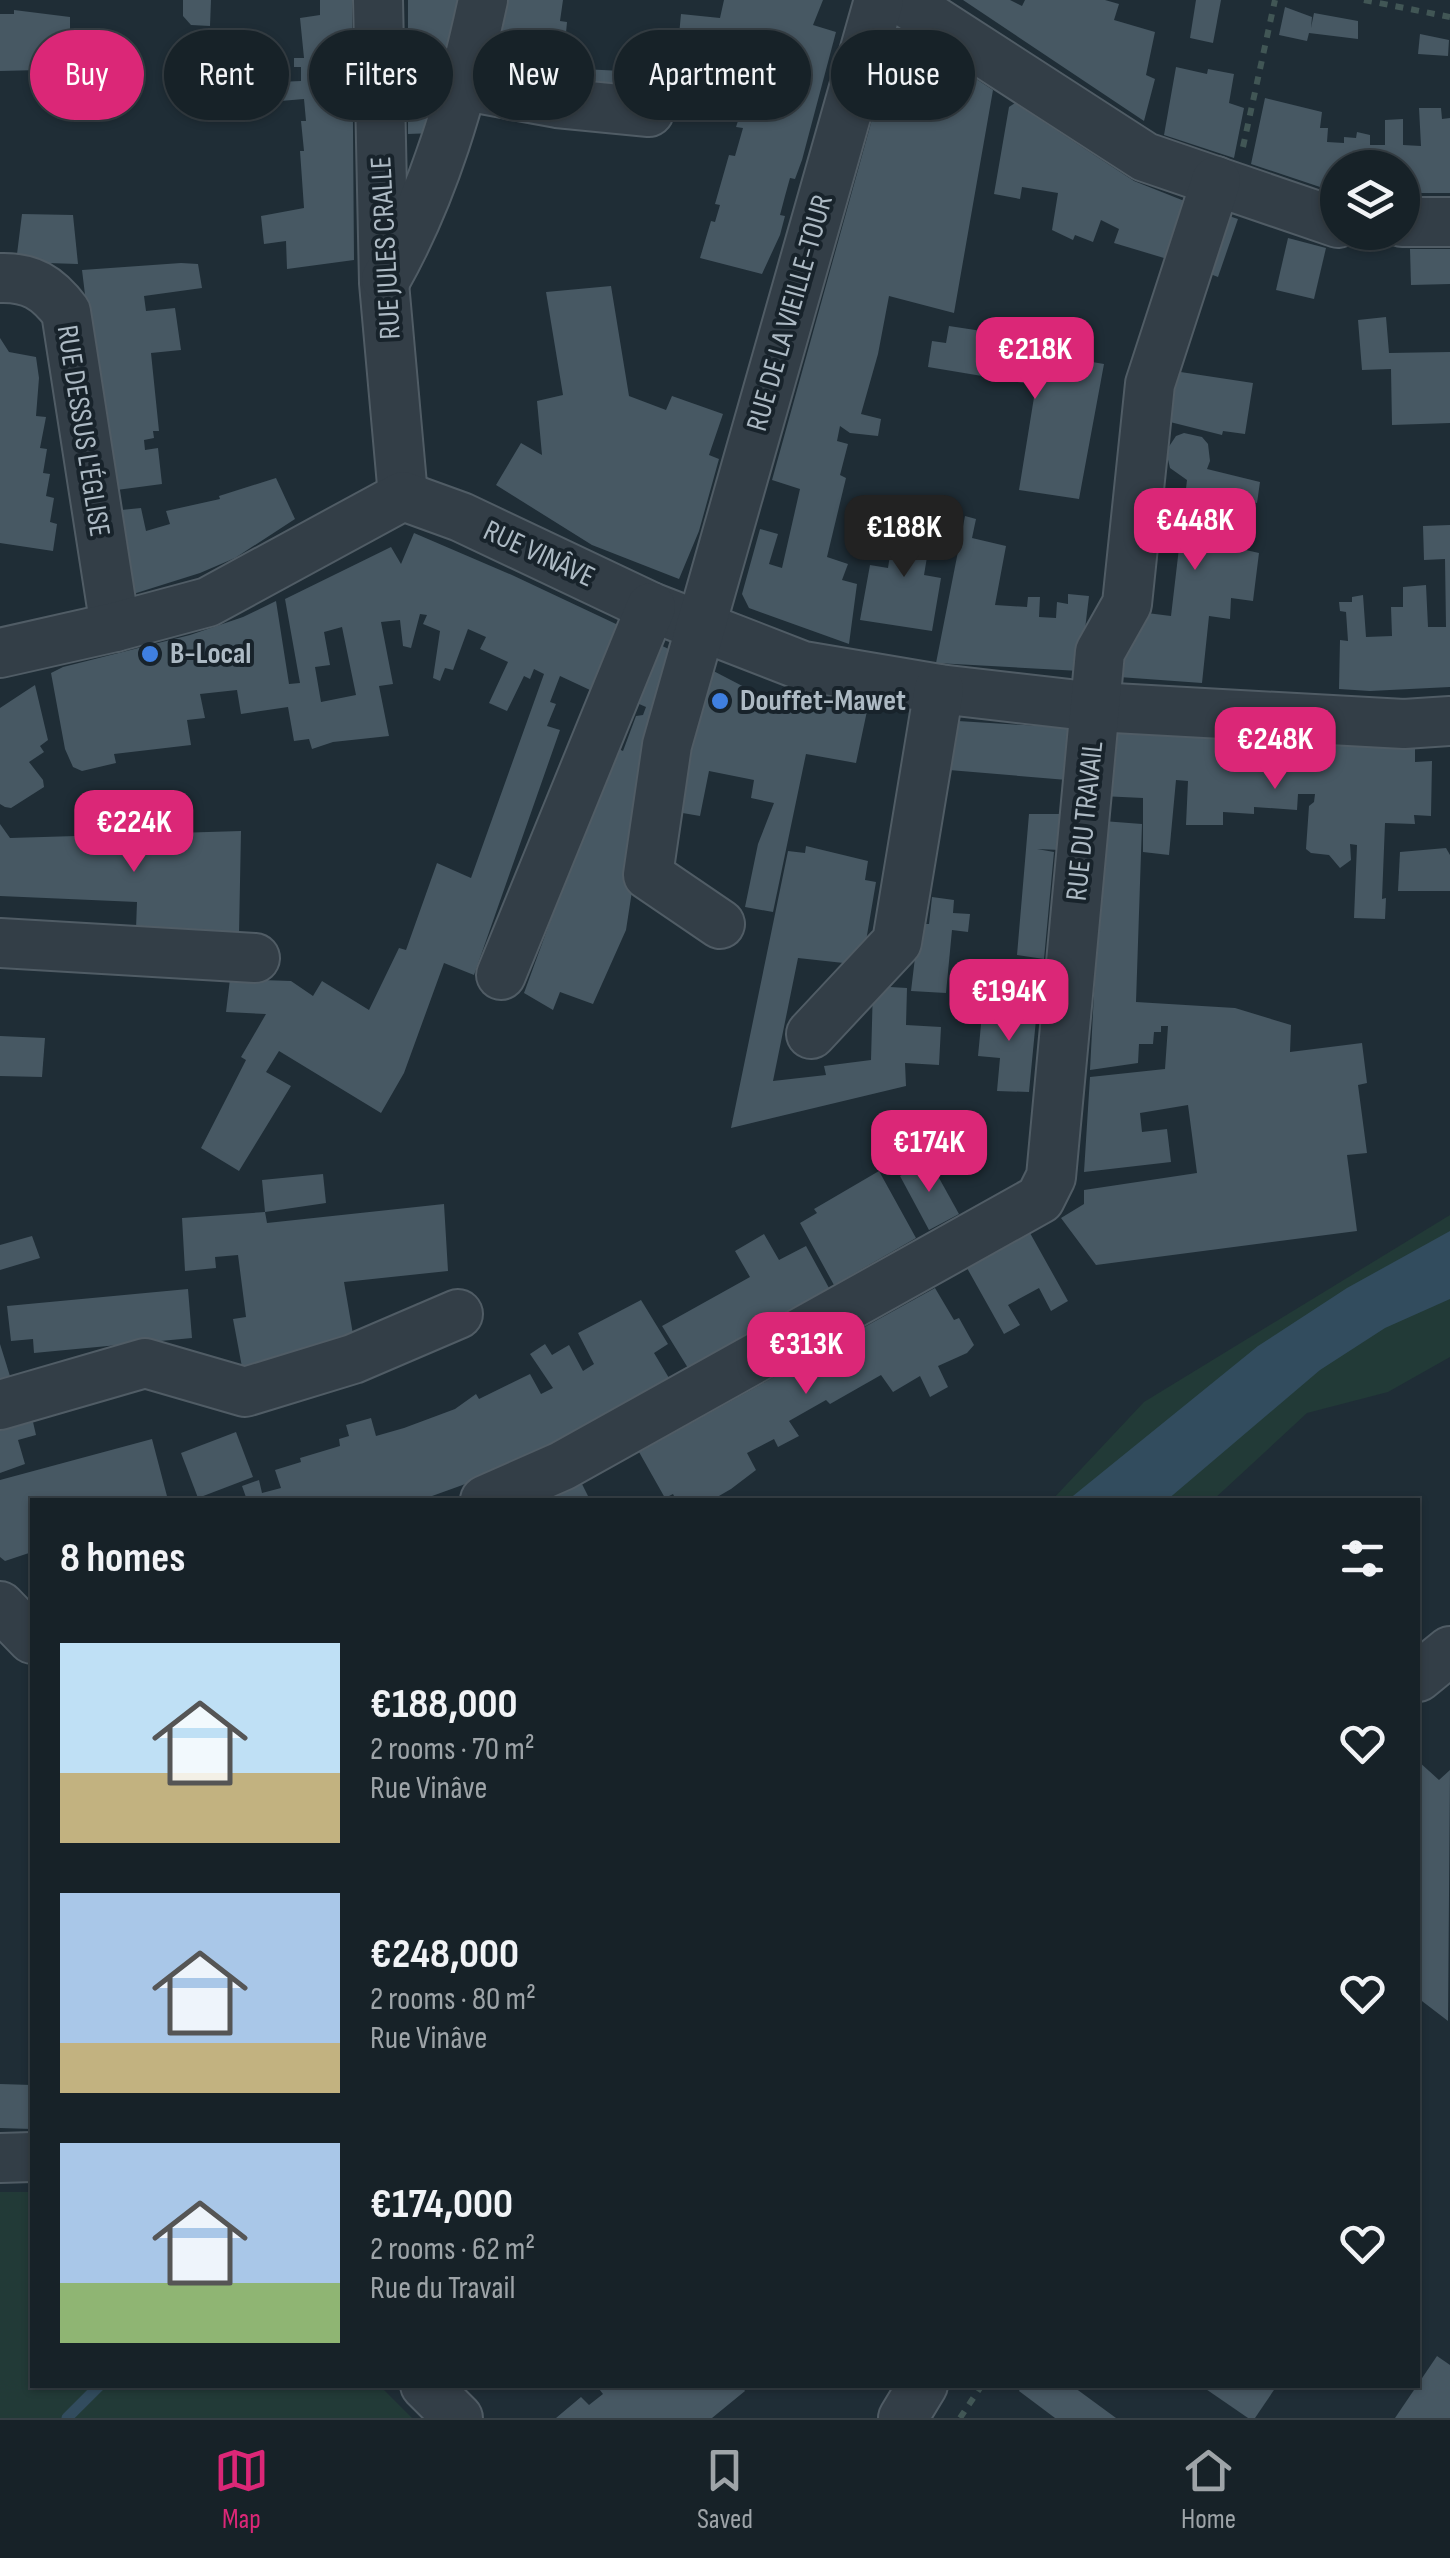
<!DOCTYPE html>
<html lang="en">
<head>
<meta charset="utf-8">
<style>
	body { margin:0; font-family:"Sofia Sans Condensed",sans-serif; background:#202a30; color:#f1f3f6; height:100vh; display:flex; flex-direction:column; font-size:38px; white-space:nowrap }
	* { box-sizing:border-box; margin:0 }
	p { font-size:32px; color:#9ea4a8 }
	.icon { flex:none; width:55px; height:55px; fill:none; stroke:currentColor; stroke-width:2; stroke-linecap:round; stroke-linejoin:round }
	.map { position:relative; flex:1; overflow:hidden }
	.sheet { position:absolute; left:30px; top:1498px; width:1390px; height:890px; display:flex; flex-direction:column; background:#172228; border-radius:0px; box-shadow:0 2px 8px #0004,0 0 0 2px #363f45 }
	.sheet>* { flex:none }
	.guide { position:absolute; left:30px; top:30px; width:1390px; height:90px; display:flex; gap:20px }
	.controls { position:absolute; left:1320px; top:150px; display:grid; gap:20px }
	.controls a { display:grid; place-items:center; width:100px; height:100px; border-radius:50%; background:#172228; box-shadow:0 2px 8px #0004,0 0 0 2px #363f45; font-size:50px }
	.price { position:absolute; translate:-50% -85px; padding:0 22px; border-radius:20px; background:#db2777; color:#fff; font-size:32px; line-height:65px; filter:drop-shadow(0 2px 5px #0008) }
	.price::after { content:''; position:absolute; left:50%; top:60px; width:30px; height:22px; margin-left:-15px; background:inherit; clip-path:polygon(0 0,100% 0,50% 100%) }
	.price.selected { background:#222; color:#fff }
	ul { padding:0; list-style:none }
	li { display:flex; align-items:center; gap:30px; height:250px; padding:0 30px }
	li span { display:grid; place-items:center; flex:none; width:280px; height:200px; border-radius:0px; color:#555 }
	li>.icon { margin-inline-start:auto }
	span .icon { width:120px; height:120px; fill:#fffc; stroke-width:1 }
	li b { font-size:42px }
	h2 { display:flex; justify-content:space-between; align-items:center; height:120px; padding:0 30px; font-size:42px }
	.tag { padding:0 35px; border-radius:45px; background:#172228; box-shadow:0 2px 8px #0004,0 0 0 2px #363f45; font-size:35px; line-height:90px }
	.tag.selected { background:#db2777; color:#fff }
	.tab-bar { display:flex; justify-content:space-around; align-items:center; height:140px; border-top:2px solid #363f45; background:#172228; font-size:28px; color:#9ea4a8 }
	.tab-bar a { display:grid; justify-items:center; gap:5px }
	.tab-bar .selected { color:#db2777 }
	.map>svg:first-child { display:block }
</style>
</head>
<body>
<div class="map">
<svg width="1450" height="2418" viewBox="0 0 1450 2418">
	<rect width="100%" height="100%" fill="#1f2d36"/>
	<g fill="#223a37">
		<polygon points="1450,1215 1450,1357 1388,1392 1307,1413 1213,1500 1052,1500 1144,1402"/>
		<polygon points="0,2192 32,2192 32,2385 379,2385 412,2418 0,2418"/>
	</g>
	<polygon fill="#324c5e" points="1450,1231 1450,1299 1385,1328 1320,1370 1167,1500 1068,1500 1258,1346 1347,1288"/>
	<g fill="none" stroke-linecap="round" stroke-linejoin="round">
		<polyline stroke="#324c5e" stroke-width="11" points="67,2418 100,2385"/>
	</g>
	<g fill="#475863" fill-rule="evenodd">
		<polygon points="183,0 211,0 210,26 191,25 183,16"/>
		<polygon points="320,0 352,0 354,260 287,269 286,241 264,244 261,216 304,208 300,151 304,151 301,121 306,121 304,99 234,105 234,71 277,67 278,82 301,81 301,67 294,67 294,58 304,58 300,18 320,15"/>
		<polygon points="408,0 471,0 434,133 408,134"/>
		<polygon points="499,0 563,0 560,21 567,22 565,44 558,43 553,68 542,66 539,93 483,82"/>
		<polygon points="724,0 823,0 813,25 836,32 802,160 795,179 790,178 785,196 780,215 785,216 780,235 762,274 700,258 711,221 715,222 720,205 715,204 729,155 735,156 743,128 736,127 753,75 707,62 714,39 679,35 681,14 720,18"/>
		<polygon points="963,0 1010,0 1022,6 1025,0 1105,0 1119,4 1114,20 1155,32 1146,75 1155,79 1144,121"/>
		<polygon points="1196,0 1221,0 1213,43 1190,38"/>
		<polygon points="1285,7 1312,17 1311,28 1314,13 1358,21 1358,39 1309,33 1307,41 1279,35"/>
		<polygon points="14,10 70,17 70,86 40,87 40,70 0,71 0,14 14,14"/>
		<polygon points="1420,34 1449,40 1448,56 1418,54"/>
		<polygon points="918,41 993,90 954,313 889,296 878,354 861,414 881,419 878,436 850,433 840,426 837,441 848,444 840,475 846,478 827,557 848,564 842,580 857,584 849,644 749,608 742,594 760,529 778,534 769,564 782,568 800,489 772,480 891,51"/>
		<polygon points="1176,67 1207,74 1208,69 1234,74 1229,103 1244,108 1234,158 1164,135"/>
		<polygon points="563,68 681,74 687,77 684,93 679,92 678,103 558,93"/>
		<polygon points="1265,98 1322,112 1320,128 1328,128 1327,142 1344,143 1344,137 1356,138 1357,132 1370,135 1370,145 1385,145 1385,120 1403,119 1403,145 1421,146 1419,108 1441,108 1442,119 1450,118 1450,193 1402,193 1402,168 1338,168 1338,189 1323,188 1251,164"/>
		<polygon points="1015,103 1134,181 1192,204 1174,261 1114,243 1119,229 1101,220 1093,242 1075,235 1073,240 1052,230 1058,193 1022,187 1020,199 994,194 1009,107"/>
		<polygon points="1211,210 1238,219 1218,277 1192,267"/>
		<polygon points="22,214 73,215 78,264 16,262"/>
		<polygon points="1288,238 1326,248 1314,299 1276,290"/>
		<polygon points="1410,249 1450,249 1450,284 1411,285"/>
		<polygon points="181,263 198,264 202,288 144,296 146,311 175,308 181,350 151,353 159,431 153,431 154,438 144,440 145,450 158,448 162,484 109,491 82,270"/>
		<polygon points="611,286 629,396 666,410 672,396 723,414 709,455 719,459 699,531 679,579 592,545 496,485 521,443 542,455 537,401 563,395 546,292"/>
		<polygon points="1386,317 1389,353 1450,352 1450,423 1392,425 1391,369 1362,370 1358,320"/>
		<polygon points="949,326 1035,339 1033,352 1104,364 1079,499 1019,490 1036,385 928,367 932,341 946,343"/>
		<polygon points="0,338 9,352 36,357 39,378 36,416 46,417 40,448 47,449 43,473 50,474 46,496 54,498 50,522 57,524 53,551 0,543"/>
		<polygon points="1174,371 1253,383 1245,434 1223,431 1222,435 1166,421"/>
		<polygon points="1184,433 1202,437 1208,444 1210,461 1207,469 1260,482 1257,503 1243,501 1237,548 1259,553 1253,601 1231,598 1230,619 1209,616 1202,683 1105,676 1116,638 1135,639 1139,612 1171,616 1187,480 1170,468 1166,451 1176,436"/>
		<polygon points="276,478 295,519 235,558 200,573 130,595 111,511 141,508 146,531 170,524 166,511 220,499 219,496"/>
		<polygon points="908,506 917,508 915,518 933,521 924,575 941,578 932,631 860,620 870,565 888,568 895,522 905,523"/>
		<polygon points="965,516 976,519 972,538 1006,546 995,605 1027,607 1028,597 1040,597 1039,617 1056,618 1057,602 1068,604 1068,594 1089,596 1080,671 936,663"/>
		<polygon points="1450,525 1450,687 1370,691 1339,689 1340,640 1348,641 1346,612 1340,611 1339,602 1352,602 1352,597 1363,595 1366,637 1392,636 1391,607 1403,607 1403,587 1426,585 1428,627 1446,627 1445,559 1424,560 1423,526"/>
		<path d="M414,533L512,575L633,632L605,697L560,676L550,702L556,704L547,726L560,730L474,975L444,963L404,1073L381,1113L279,1051L266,1072L291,1086L239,1171L201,1148L246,1060L241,1057L266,1014L226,1012L230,979L291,981L313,996L322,981L369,1010L399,948L406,950L437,863L471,878L544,674L534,669L530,679L524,676L507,711L489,703L508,662L480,649L486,637L468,629L453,670L445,668L440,681L433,678L440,631L423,624L427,615L420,614L411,648L403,646L400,620L381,622L393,684L379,686L389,736L333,742L312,749L309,739L294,741L288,707L241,714L237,690L200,694L205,718L187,720L191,745L114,754L116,763L82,771L73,767L65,749L51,673L63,667L190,635L243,617L276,601L289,684L300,683L285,599L391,547L401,564ZM342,627L356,695L321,702L315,667L330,665L324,632Z"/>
		<polygon points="646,638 683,656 638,769 650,774 626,930 593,1004 560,992 553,1010 524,993 614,747 623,751 636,716 643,715 646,707 623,697"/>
		<polygon points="700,664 752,691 867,711 856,763 806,754 773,912 745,907 758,844 774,803 751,798 754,780 709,771 700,816 671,811"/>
		<polygon points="35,685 48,740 40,746 44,752 29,762 43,780 44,787 11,808 5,807 0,804 0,708"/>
		<polygon points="942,720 1073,728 1067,780 937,769"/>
		<polygon points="1105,729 1364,747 1415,747 1415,762 1432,761 1431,816 1414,815 1415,824 1385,823 1382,899 1386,898 1385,919 1354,918 1357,845 1350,844 1351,860 1340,868 1329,855 1311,853 1306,849 1309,806 1314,802 1315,794 1298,794 1297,810 1254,807 1254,814 1223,812 1223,825 1186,825 1188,781 1176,780 1169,855 1143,852 1143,798 1101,796"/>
		<polygon points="1029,814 1061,814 1060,850 1037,849 1054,852 1044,959 1017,955"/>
		<polygon points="1103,821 1142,824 1136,1002 1235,1008 1291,1025 1290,1052 1362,1043 1367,1083 1358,1085 1367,1153 1347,1155 1357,1231 1096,1265 1061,1218 1084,1204 1084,1190 1197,1173 1188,1105 1140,1113 1142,1132 1167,1129 1171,1162 1084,1172 1090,1077 1165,1069 1168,1026 1161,1026 1161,1032 1154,1032 1153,1044 1139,1044 1138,1063 1090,1070"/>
		<polygon points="0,824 10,838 241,831 239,934 136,929 137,902 0,896"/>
		<polygon points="806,846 868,861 865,880 876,882 862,965 798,958 773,1081 826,1075 824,1066 871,1060 873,986 907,988 906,1025 941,1027 939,1065 905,1063 906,1086 731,1128 788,851 805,853"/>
		<polygon points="1446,848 1450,855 1450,891 1398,891 1400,852"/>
		<polygon points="932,897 954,900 953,913 970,914 968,932 952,930 946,993 911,991 919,924 929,924"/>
		<polygon points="983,1004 1037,1009 1029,1092 997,1091 1000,1058 978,1056"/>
		<polygon points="0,1036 45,1038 42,1077 0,1076"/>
		<polygon points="929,1160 959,1214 929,1230 900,1176"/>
		<polygon points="879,1171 916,1238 834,1285 800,1223 817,1213 814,1209"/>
		<polygon points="323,1174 326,1203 265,1212 262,1180"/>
		<polygon points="444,1204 448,1271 344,1282 355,1346 242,1367 233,1319 246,1317 238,1255 215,1257 216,1268 185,1271 182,1218 265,1212 267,1223"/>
		<polygon points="1030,1233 1068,1301 1051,1311 1039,1288 1008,1305 1020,1325 1004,1334 967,1268"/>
		<polygon points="764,1234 779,1260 806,1246 829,1288 688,1368 662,1326 750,1277 735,1251"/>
		<polygon points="32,1236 40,1258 0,1270 0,1245"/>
		<polygon points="935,1288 954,1320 959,1318 974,1345 967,1353 938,1366 948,1387 930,1397 920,1376 893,1392 881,1375 830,1404 826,1400 789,1421 799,1436 778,1447 774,1439 747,1453 756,1470 731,1489 712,1500 676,1500 673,1494 665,1498 639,1452"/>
		<polygon points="188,1289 192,1338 34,1353 33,1339 11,1341 7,1306"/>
		<polygon points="641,1300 668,1344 654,1353 669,1378 592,1423 482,1478 421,1500 247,1500 242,1486 259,1480 262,1493 281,1488 275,1470 301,1462 300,1458 340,1446 339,1439 349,1436 346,1425 371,1418 376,1436 404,1428 455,1409 476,1394 479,1399 530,1374 541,1394 553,1388 530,1354 545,1344 552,1355 569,1345 583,1371 594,1364 578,1333"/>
		<polygon points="0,1344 14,1389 0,1391"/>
		<polygon points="33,1422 36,1435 18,1440 25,1464 0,1473 0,1430"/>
		<polygon points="236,1432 253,1477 198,1498 181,1453"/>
		<polygon points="152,1439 168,1500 32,1500 32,1552 5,1561 0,1557 0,1480"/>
		<polygon points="582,1484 590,1500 548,1500 557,1496"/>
		<polygon points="1418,1761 1439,1780 1450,1770 1448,2021 1418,1998"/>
		<polygon points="0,2084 32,2085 32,2129 0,2128"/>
		<polygon points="1437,2356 1450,2365 1450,2418 1395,2418"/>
		<polygon points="596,2385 741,2385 745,2391 712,2418 556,2418 581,2397 589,2405 603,2394"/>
		<polygon points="1022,2385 1071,2385 1116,2418 1055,2418 1019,2391"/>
		<polygon points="1200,2385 1273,2385 1276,2387 1255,2418 1248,2418"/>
	</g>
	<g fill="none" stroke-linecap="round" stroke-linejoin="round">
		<defs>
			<g id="minor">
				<polyline points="378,0 384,283 403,496"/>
				<polyline points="902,0 1145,157 1338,223"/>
				<polyline points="465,86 557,103 649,112"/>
				<polyline points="1402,222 1450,222"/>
				<path d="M0,278C31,277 48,288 66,312L115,627"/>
				<path d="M386,279C435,192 462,97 483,0"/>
				<polyline points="0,653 115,627 208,602 403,496 461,517 651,607 803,666 939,689 1096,707 1404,724 1450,721"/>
				<polyline points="720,924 648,875 667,745 879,0"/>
				<polyline points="0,943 255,958"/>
				<polyline points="501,975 651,607"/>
				<polyline points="811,1034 897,942 939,689"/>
				<polyline points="0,1405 145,1363 245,1392 353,1359 458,1314"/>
				<polyline points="485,1500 562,1466 1040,1199 1051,1177 1100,652 1127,604 1150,384 1216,181"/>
				<polyline points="0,1606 32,1639"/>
				<polyline points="1418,1677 1450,1651"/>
				<polyline points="0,2158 32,2157"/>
				<polyline points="425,2385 458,2418"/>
				<polyline points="903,2418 923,2385"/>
			</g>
		</defs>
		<use href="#minor" stroke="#505c65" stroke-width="52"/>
		<g stroke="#415655" stroke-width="6" stroke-dasharray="8 8" stroke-linecap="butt">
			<polyline points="1364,0 1450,17"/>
			<polyline points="1243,147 1275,0"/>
			<polyline points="960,2418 982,2385"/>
		</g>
		<use href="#minor" stroke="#333e47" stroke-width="48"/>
	</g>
	<g fill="#3f7fe0" stroke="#18232b" stroke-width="4">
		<circle cx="150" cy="654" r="10"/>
		<circle cx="720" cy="701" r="10"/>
	</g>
	<g text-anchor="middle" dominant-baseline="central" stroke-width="8" stroke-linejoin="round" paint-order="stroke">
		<g font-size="30" fill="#adbac4" stroke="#18232b">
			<text transform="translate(386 248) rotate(-93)">RUE JULES CRALLE</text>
			<text transform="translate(790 313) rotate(-74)">RUE DE LA VIEILLE-TOUR</text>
			<text transform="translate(83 431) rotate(81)">RUE DESSUS L'ÉGLISE</text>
			<text transform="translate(539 554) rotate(25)">RUE VINÂVE</text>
			<text transform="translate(1085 821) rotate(-84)">RUE DU TRAVAIL</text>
		</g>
		<g font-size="30" font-weight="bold" fill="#adbac4" stroke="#18232b" text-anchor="start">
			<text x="170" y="654">B-Local</text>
			<text x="740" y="701">Douffet-Mawet</text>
		</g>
	</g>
</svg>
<div class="controls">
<a><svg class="icon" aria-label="layers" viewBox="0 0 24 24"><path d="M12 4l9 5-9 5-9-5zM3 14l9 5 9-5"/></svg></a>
</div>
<b class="price" style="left:1035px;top:402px">€218K</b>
<b class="price" style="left:1195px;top:573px">€448K</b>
<b class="price selected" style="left:904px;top:580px">€188K</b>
<b class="price" style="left:1275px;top:792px">€248K</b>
<b class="price" style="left:134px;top:875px">€224K</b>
<b class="price" style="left:1009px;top:1044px">€194K</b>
<b class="price" style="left:929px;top:1195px">€174K</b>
<b class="price" style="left:806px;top:1397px">€313K</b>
<div class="guide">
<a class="tag selected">Buy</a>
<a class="tag">Rent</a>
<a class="tag">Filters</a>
<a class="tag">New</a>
<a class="tag">Apartment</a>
<a class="tag">House</a>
</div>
<section class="sheet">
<h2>8 homes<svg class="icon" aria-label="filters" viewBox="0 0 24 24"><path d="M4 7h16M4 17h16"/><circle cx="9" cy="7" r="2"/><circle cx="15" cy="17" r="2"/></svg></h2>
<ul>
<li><span style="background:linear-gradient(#bfe0f5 65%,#c2b280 0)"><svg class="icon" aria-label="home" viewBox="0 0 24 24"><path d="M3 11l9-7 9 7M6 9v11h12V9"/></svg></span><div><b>€188,000</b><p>2 rooms · 70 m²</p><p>Rue Vinâve</p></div><svg class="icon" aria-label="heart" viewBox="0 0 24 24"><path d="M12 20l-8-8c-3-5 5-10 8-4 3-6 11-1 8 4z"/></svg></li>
<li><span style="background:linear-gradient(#a9c7e8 75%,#c2b280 0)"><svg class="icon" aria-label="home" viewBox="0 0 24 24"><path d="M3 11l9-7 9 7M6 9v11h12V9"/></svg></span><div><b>€248,000</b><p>2 rooms · 80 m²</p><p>Rue Vinâve</p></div><svg class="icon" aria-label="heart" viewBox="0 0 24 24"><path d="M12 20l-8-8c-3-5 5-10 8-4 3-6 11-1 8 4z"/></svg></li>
<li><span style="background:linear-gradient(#a9c7e8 70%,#8fb573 0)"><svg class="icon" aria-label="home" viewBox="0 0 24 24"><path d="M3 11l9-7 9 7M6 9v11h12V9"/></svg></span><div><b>€174,000</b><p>2 rooms · 62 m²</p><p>Rue du Travail</p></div><svg class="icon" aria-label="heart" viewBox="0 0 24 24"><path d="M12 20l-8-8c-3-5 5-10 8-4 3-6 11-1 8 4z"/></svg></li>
</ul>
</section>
</div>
<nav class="tab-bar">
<a class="selected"><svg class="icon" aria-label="map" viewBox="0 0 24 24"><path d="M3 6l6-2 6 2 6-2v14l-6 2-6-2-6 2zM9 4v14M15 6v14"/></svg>Map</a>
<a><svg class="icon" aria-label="saved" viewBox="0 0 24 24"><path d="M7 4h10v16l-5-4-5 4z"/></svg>Saved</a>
<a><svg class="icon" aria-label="home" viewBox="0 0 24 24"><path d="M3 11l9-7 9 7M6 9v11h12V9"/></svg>Home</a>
</nav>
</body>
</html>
